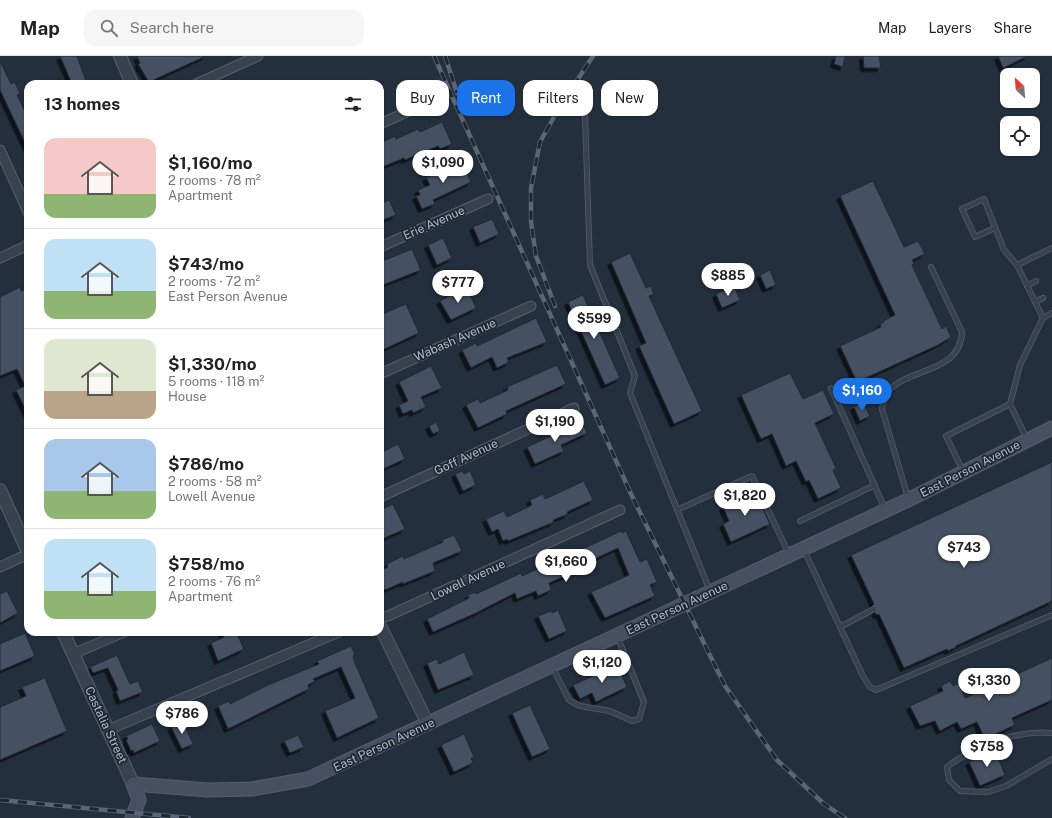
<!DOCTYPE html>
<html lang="en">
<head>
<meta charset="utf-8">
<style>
	body { margin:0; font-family:"Public Sans",sans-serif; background:#f6f6f6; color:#222; height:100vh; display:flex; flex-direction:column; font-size:15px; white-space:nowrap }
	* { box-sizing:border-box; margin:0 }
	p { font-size:13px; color:#767676 }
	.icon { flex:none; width:22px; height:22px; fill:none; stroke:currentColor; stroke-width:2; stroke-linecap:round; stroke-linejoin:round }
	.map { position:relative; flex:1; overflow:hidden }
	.panel { position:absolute; left:24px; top:24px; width:360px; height:556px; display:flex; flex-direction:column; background:#fff; border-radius:12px; box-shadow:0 1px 3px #0004 }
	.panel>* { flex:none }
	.hud { position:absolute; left:396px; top:24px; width:380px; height:36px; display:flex; gap:8px }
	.needle { width:26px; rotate:334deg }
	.fabs { position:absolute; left:1000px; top:12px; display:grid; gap:8px }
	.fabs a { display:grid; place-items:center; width:40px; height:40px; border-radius:8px; background:#fff; box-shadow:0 1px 3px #0004; font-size:20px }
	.price { position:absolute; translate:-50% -34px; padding:0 9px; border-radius:14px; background:#fff; color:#222; font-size:13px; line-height:26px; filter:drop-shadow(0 1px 2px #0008) }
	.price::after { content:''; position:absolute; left:50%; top:24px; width:12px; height:9px; margin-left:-6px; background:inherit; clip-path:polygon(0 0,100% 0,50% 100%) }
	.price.on { background:#1a73e8; color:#fff }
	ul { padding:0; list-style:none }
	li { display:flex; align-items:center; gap:12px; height:100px; padding:0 20px }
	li+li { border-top:1px solid #e0e0e0 }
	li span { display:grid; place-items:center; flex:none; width:112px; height:80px; border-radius:12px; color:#555 }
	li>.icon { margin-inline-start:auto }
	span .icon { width:48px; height:48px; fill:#fffc; stroke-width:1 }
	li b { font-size:17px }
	h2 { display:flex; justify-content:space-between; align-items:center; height:48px; padding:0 20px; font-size:17px }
	.pill { padding:0 14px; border-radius:12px; background:#fff; box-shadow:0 1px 3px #0004; font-size:14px; line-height:36px }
	.pill.on { background:#1a73e8; color:#fff }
	header { display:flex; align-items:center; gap:24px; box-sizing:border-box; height:56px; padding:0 20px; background:#fff; border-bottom:1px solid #e0e0e0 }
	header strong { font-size:19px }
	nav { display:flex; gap:22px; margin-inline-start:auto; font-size:14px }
	.search { width:280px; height:36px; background:#f6f6f6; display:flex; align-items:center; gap:10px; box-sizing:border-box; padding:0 14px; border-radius:12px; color:#767676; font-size:15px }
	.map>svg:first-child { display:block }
</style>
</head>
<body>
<header>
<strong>Map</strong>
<div class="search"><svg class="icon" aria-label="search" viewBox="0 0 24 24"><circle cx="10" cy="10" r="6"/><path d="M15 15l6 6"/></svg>Search here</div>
<nav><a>Map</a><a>Layers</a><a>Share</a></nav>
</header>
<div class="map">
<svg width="1052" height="762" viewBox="0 0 1052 762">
	<defs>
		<filter id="shadow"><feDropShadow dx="-3.5" dy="3.5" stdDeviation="0" flood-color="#0009"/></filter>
	</defs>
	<rect width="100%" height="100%" fill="#242f3e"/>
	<g fill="#455162" stroke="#1f2835" filter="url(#shadow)">
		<polygon points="60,0 77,0 87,28 72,28"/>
		<polygon points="137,0 206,0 149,26 138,8 140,7"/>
		<polygon points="836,0 845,0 843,11 834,8"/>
		<polygon points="863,0 879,0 881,12 864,12"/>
		<polygon points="998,0 1028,0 1003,12"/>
		<polygon points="0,5 11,28 15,26 20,38 17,39 28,62 28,93 0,34"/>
		<polygon points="442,66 452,88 440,93 438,90 405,104 404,102 380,112 380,87 395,80 396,83 418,73 420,76"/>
		<polygon points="461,105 471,126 433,144 435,148 422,153 416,140 420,139 418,134 430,129 426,122"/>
		<polygon points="873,125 904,191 918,185 925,198 912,204 914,208 912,209 942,273 946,270 951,281 938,289 857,326 840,290 881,271 880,268 884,266 883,265 895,259 840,140"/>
		<polygon points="389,144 396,159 383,164 380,157 380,148"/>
		<polygon points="492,163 499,178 480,187 473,171"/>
		<polygon points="443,182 452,202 437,209 428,189"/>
		<polygon points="412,193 421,214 380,230 380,206"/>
		<polygon points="630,197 646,232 651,230 654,238 649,240 702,355 674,368 639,290 646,287 611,206"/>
		<polygon points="770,214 776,229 766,233 760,219"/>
		<polygon points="466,230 476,252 451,264 440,245"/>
		<polygon points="734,230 740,244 722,252 716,238"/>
		<polygon points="20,231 21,235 28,232 28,359 16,334 25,330 17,313 0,320 0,241"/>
		<polygon points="583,239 620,322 605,329 568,246"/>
		<polygon points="406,248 419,277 380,295 380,259"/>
		<polygon points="536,262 547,286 507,302 509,306 497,312 492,301 471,312 462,294 476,287 477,290"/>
		<polygon points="557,309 566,328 506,355 507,358 478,372 466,349 478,343 480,347 508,334 507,331"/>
		<polygon points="431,310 442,332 421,341 426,351 413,357 412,354 403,358 399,349 408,345 399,326"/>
		<polygon points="790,317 803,343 823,334 834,358 815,367 836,412 833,414 841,432 818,443 809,424 806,426 796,405 786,410 772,378 761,383 741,339"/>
		<polygon points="863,346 870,360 860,365 854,351"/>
		<polygon points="436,366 440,375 433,378 429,370"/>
		<polygon points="582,366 587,377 561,389 564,395 535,408 527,391"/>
		<polygon points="398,388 405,403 383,413 380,408 380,397"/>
		<polygon points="1052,406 1052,545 956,590 956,591 948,595 947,593 904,612 879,558 877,559 875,557 877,552 872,550 874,548 851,499"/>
		<polygon points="462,415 464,418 470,415 476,429 463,435 455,418"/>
		<polygon points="584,425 593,444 567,456 568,458 553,464 554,466 508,485 507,483 503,485 498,473 492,476 490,472 486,463 504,455 507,461 532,449 530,444 543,438 545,443"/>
		<polygon points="755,436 770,468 731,486 723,468 729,465 723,451"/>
		<polygon points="393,448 405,473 380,484 380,454"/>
		<polygon points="621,475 622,477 626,475 640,506 647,503 657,526 650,529 655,540 605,562 591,536 629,519 618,492 569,515 570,518 549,527 551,534 538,540 536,535 517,543 515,537 476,557 433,576 427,563 469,542 468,539 475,536 476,538 521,517 522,520 553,506 552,503 561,498 563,502"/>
		<polygon points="454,479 462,495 433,507 435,515 403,528 403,526 385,534 385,533 380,535 380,515 388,511 387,508 403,500 404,503 443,486 442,484"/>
		<polygon points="7,535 18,557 0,567 0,538"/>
		<polygon points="558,554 567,575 549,583 538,560 551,555 552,557"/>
		<polygon points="222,576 236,576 244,593 218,605 211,587 224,581"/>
		<polygon points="25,577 35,600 0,615 0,588"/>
		<polygon points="351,590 355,599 353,600 354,605 379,662 337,682 325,655 355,642 341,611 313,623 315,625 308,629 309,633 228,673 218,650 229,645 230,648 268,629 319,608 317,605"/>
		<polygon points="464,596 474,619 438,634 427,607 437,603 439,608"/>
		<polygon points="117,599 130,628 138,625 143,636 120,645 116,635 118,634 108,612 93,617 90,611"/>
		<polygon points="1052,602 1052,644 1012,662 1015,669 985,683 977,666 961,673 957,666 940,675 935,665 920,670 910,650 943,635 941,630 950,625 953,630 959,627 965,642"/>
		<polygon points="617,609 627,631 596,646 592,637 580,643 573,629"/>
		<polygon points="45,622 67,675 0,704 0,651 26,640 22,631"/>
		<polygon points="530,649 550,693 532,701 512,657"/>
		<polygon points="183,666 193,688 182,693 171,671"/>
		<polygon points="152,668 160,685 134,697 133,694 131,695 126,684 128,683 126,680"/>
		<polygon points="464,678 474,701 471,702 473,707 454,716 441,689"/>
		<polygon points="298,679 304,691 290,697 284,685"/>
		<polygon points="995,694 1005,719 980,730 969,706"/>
	</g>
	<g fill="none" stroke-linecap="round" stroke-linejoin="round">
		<defs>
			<g id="service">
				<polyline points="585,59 590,209 635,320 630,337 710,535"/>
				<polyline points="995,172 975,181 962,153 984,143 1004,194 1017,209"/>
				<polyline points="1052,192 1017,209 1043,262 1052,257"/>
				<polyline points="1027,230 1036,225"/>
				<polyline points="1035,246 1043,242"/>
				<polyline points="831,332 885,453"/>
				<polyline points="1010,348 1020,309 1043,262"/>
				<polyline points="963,415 946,380 1010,348 1027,383"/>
				<path d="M908,442L882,353C883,348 884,341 886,338C907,310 960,319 962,276L931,211"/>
				<polyline points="677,454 752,420 789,498"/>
				<polyline points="800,465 875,429"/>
				<polyline points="804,494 863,620 870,631 876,634 1052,559"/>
				<polyline points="840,571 874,553"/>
				<polyline points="553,612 569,644 580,650 610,655 632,665 639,663 644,646 617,580"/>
				<path d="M1052,677C1016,674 975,689 947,711L949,724L960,735L988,736L1006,730L1052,703"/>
			</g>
			<g id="minor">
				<polyline points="196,28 258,0"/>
				<polyline points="380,68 411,54"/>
				<polyline points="0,94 28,156"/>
				<polyline points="380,191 488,143"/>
				<polyline points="0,202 26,190 28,187"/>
				<polyline points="380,318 531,250"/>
				<polyline points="380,441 574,352"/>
				<polyline points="0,511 28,498"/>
				<polyline points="380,562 388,560 620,454"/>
				<polyline points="73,598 124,576"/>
				<polyline points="108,674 339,576"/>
			</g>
			<g id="tertiary">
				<polyline points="120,0 132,28"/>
				<polyline points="0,434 28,496"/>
				<polyline points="380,570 428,668"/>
				<polyline points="63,576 133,728"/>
			</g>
			<polyline id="secondary" points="132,762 139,744 133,728 208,734 252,733 308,723 908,444 1052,372"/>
		</defs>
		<use href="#service" stroke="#565f6c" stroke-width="6"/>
		<use href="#minor" stroke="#565f6c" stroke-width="11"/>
		<use href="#tertiary" stroke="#565f6c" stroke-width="14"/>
		<use href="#secondary" stroke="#565f6c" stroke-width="15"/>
		<use href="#service" stroke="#38414e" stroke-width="4.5"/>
		<use href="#minor" stroke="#38414e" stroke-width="9"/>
		<use href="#tertiary" stroke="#38414e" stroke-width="12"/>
		<use href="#secondary" stroke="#465061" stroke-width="13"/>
		<defs>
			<g id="rail">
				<polyline points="434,0 631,438 725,630 777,704 824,748 845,762"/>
				<polyline points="445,0 457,37"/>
				<polyline points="555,250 536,200 531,166 531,132 540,86 559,52 593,0"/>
				<polyline points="0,744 189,762"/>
			</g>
		</defs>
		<use href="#rail" stroke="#5a6575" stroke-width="4.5"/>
		<use href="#rail" stroke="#1d2633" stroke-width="3" stroke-dasharray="9" stroke-linecap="butt"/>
	</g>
	<g text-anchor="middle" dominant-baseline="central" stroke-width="3.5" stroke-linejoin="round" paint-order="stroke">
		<g font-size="12" fill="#b4bcc9" stroke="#1d2633">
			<text transform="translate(434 167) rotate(-24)">Erie Avenue</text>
			<text transform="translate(455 284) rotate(-24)">Wabash Avenue</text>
			<text transform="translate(466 401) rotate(-25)">Goff Avenue</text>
			<text transform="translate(970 413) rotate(-27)">East Person Avenue</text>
			<text transform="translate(468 524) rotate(-25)">Lowell Avenue</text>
			<text transform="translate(677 552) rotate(-25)">East Person Avenue</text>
			<text transform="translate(106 669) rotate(65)">Castalia Street</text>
			<text transform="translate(384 689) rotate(-25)">East Person Avenue</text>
		</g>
	</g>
</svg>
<div class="fabs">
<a><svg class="needle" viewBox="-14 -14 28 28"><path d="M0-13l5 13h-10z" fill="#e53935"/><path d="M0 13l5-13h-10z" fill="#767676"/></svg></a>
<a><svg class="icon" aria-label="locate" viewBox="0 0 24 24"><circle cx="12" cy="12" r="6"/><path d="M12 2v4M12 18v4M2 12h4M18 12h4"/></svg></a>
</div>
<b class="price" style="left:443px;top:128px">$1,090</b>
<b class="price" style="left:728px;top:241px">$885</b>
<b class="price" style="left:458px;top:248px">$777</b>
<b class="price" style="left:594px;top:284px">$599</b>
<b class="price on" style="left:862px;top:356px">$1,160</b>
<b class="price" style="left:555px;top:387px">$1,190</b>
<b class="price" style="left:745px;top:461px">$1,820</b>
<b class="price" style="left:964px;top:513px">$743</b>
<b class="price" style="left:566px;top:527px">$1,660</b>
<b class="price" style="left:602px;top:628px">$1,120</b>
<b class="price" style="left:989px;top:646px">$1,330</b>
<b class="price" style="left:182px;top:679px">$786</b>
<b class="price" style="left:987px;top:712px">$758</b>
<div class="hud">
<a class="pill">Buy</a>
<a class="pill on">Rent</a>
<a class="pill">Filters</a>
<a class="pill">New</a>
</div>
<section class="panel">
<h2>13 homes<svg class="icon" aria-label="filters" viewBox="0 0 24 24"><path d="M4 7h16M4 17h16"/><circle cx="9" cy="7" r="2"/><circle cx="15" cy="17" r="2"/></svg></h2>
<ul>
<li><span style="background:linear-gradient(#f6c9c9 70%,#8fb573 0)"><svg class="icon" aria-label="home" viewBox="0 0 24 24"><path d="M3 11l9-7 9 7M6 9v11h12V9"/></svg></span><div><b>$1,160/mo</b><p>2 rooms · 78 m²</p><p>Apartment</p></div></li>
<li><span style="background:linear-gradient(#bfe0f5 65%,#8fb573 0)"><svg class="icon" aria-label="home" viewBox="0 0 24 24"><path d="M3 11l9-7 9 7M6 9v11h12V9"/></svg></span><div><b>$743/mo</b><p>2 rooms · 72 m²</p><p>East Person Avenue</p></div></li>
<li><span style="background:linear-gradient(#dfe7d0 65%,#b9a48a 0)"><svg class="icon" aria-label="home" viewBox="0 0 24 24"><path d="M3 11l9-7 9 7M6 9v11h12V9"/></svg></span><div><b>$1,330/mo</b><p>5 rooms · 118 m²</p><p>House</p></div></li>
<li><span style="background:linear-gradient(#a9c7e8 65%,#8fb573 0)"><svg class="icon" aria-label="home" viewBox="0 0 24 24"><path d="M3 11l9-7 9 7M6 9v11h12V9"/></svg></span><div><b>$786/mo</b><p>2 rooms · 58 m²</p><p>Lowell Avenue</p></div></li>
<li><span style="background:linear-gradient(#bfe0f5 65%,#8fb573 0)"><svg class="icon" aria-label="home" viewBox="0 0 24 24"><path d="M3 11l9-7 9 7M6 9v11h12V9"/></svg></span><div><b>$758/mo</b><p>2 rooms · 76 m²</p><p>Apartment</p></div></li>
</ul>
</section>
</div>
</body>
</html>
